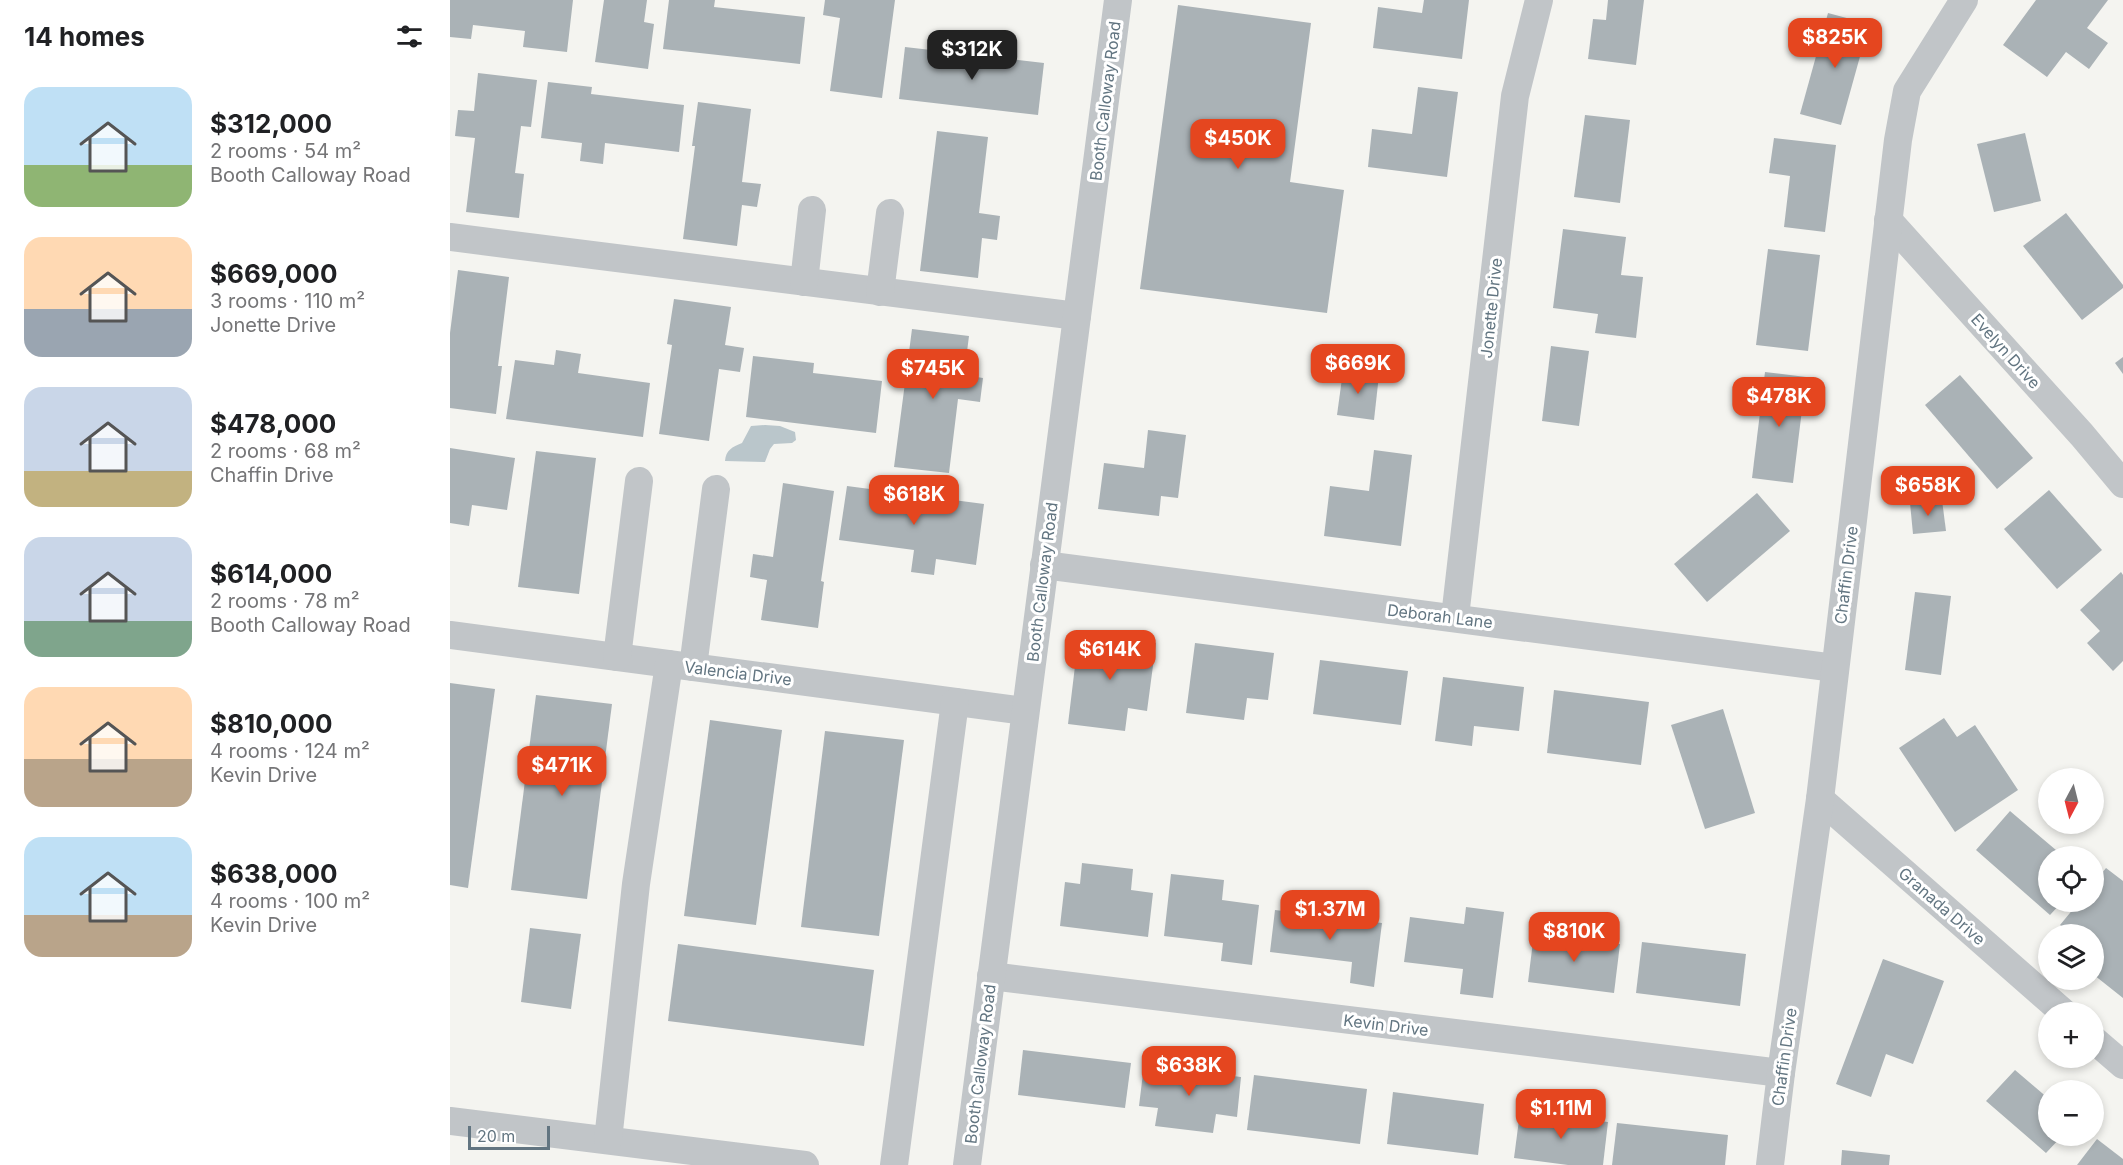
<!DOCTYPE html>
<html lang="en">
<head>
<meta charset="utf-8">
<style>
	body { margin:0; font-family:Inter,sans-serif; background:#f2f2f2; color:#202124; height:100vh; display:flex; flex-direction:column; font-size:22px; white-space:nowrap }
	* { box-sizing:border-box; margin:0 }
	p { font-size:20px; color:#757577 }
	.icon { flex:none; width:33px; height:33px; fill:none; stroke:currentColor; stroke-width:2; stroke-linecap:round; stroke-linejoin:round }
	.map { position:relative; flex:1; overflow:hidden }
	.details { display:flex; flex-direction:column; background:#fff; width:450px }
	.details>* { flex:none }
	.needle { width:39px; rotate:187deg }
	.tools { position:absolute; left:1588px; top:768px; display:grid; gap:12px }
	.tools a { display:grid; place-items:center; width:66px; height:66px; border-radius:50%; background:#fff; box-shadow:0 3px 9px #0003; font-size:30px }
	.scale { position:absolute; left:18px; bottom:15px; width:82px; box-sizing:border-box; padding-left:6px; border:3px solid #627581; border-top:0; font-size:16px; line-height:21px; white-space:nowrap; color:#627581; -webkit-text-stroke:4px #fff; paint-order:stroke }
	.price { position:absolute; translate:-50% -51px; padding:0 14px; border-radius:12px; background:#e5461f; color:#fff; font-size:20px; line-height:39px; filter:drop-shadow(0 2px 3px #0008) }
	.price::after { content:''; position:absolute; left:50%; top:36px; width:18px; height:14px; margin-left:-9px; background:inherit; clip-path:polygon(0 0,100% 0,50% 100%) }
	.price.current { background:#222; color:#fff }
	ul { padding:0; list-style:none }
	li { display:flex; align-items:center; gap:18px; height:150px; padding:0 24px }
	li span { display:grid; place-items:center; flex:none; width:168px; height:120px; border-radius:18px; color:#555 }
	li>.icon { margin-inline-start:auto }
	span .icon { width:72px; height:72px; fill:#fffc; stroke-width:1 }
	li b { font-size:26px }
	h2 { display:flex; justify-content:space-between; align-items:center; height:72px; padding:0 24px; font-size:26px }
	main { display:flex; flex:1; min-height:0 }
	.map>svg:first-child { display:block }
</style>
</head>
<body>
<main>
<section class="details">
<h2>14 homes<svg class="icon" aria-label="filters" viewBox="0 0 24 24"><path d="M4 7h16M4 17h16"/><circle cx="9" cy="7" r="2"/><circle cx="15" cy="17" r="2"/></svg></h2>
<ul>
<li><span style="background:linear-gradient(#bfe0f5 65%,#8fb573 0)"><svg class="icon" aria-label="home" viewBox="0 0 24 24"><path d="M3 11l9-7 9 7M6 9v11h12V9"/></svg></span><div><b>$312,000</b><p>2 rooms · 54 m²</p><p>Booth Calloway Road</p></div></li>
<li><span style="background:linear-gradient(#ffd9b3 60%,#9aa5b1 0)"><svg class="icon" aria-label="home" viewBox="0 0 24 24"><path d="M3 11l9-7 9 7M6 9v11h12V9"/></svg></span><div><b>$669,000</b><p>3 rooms · 110 m²</p><p>Jonette Drive</p></div></li>
<li><span style="background:linear-gradient(#c9d6e8 70%,#c2b280 0)"><svg class="icon" aria-label="home" viewBox="0 0 24 24"><path d="M3 11l9-7 9 7M6 9v11h12V9"/></svg></span><div><b>$478,000</b><p>2 rooms · 68 m²</p><p>Chaffin Drive</p></div></li>
<li><span style="background:linear-gradient(#c9d6e8 70%,#7fa58c 0)"><svg class="icon" aria-label="home" viewBox="0 0 24 24"><path d="M3 11l9-7 9 7M6 9v11h12V9"/></svg></span><div><b>$614,000</b><p>2 rooms · 78 m²</p><p>Booth Calloway Road</p></div></li>
<li><span style="background:linear-gradient(#ffd9b3 60%,#b9a48a 0)"><svg class="icon" aria-label="home" viewBox="0 0 24 24"><path d="M3 11l9-7 9 7M6 9v11h12V9"/></svg></span><div><b>$810,000</b><p>4 rooms · 124 m²</p><p>Kevin Drive</p></div></li>
<li><span style="background:linear-gradient(#bfe0f5 65%,#b9a48a 0)"><svg class="icon" aria-label="home" viewBox="0 0 24 24"><path d="M3 11l9-7 9 7M6 9v11h12V9"/></svg></span><div><b>$638,000</b><p>4 rooms · 100 m²</p><p>Kevin Drive</p></div></li>
</ul>
</section>
<div class="map">
<svg width="1673" height="1165" viewBox="0 0 1673 1165">
	<rect width="100%" height="100%" fill="#f4f4f0"/>
	<path fill="#bac6cb" d="M315,425L330,426L345,432L346,440L342,443L324,444L320,449L315,462L275,461C276,450 282,447 292,443L301,426Z"/>
	<g fill="#aab2b6">
		<polygon points="0,0 123,0 117,52 73,47 75,31 23,25 21,39 0,37"/>
		<polygon points="154,0 197,0 194,22 204,24 198,69 145,62"/>
		<polygon points="219,0 265,0 264,7 355,17 350,64 213,49"/>
		<polygon points="375,0 445,0 432,98 380,91 390,18 373,15"/>
		<polygon points="974,0 1019,0 1012,59 923,48 928,7 972,13"/>
		<polygon points="1158,0 1194,0 1186,65 1138,59 1143,19 1156,20"/>
		<polygon points="1586,0 1658,0 1637,28 1658,43 1639,69 1616,52 1597,77 1553,45"/>
		<polygon points="728,5 861,23 840,182 894,190 877,313 690,289"/>
		<polygon points="1378,13 1419,24 1391,125 1350,114"/>
		<polygon points="455,47 594,63 588,115 449,99"/>
		<polygon points="28,73 87,80 81,127 71,126 65,173 74,174 69,218 16,212 25,138 5,136 8,110 24,111"/>
		<polygon points="98,82 142,87 141,94 234,105 229,152 155,143 153,164 130,161 132,143 91,138"/>
		<polygon points="968,87 1008,92 997,177 918,167 922,129 962,134"/>
		<polygon points="248,102 301,109 292,182 311,184 307,207 292,205 287,246 233,239 245,146 242,146"/>
		<polygon points="1135,115 1180,120 1170,203 1124,197"/>
		<polygon points="487,131 538,137 529,213 550,216 547,240 532,238 528,278 470,271"/>
		<polygon points="1575,133 1591,201 1544,212 1527,144"/>
		<polygon points="1324,138 1386,145 1375,232 1334,227 1340,176 1319,173"/>
		<polygon points="1616,213 1673,285 1673,288 1632,320 1573,246"/>
		<polygon points="1113,229 1176,237 1171,275 1193,277 1186,338 1145,333 1148,314 1103,308"/>
		<polygon points="1318,249 1370,255 1358,351 1306,345"/>
		<polygon points="8,270 59,277 48,366 52,366 46,414 0,408 0,333"/>
		<polygon points="224,299 281,307 275,345 294,348 290,372 269,369 259,441 209,434 222,345 217,344"/>
		<polygon points="462,329 519,336 514,375 533,378 530,402 508,399 499,473 444,467"/>
		<polygon points="1101,346 1139,351 1129,426 1092,421"/>
		<polygon points="106,350 131,354 128,373 200,383 193,437 56,419 65,360 104,365"/>
		<polygon points="303,356 364,363 363,373 432,381 426,433 296,417"/>
		<polygon points="1673,357 1673,374 1665,363"/>
		<polygon points="893,371 929,375 924,420 887,415"/>
		<polygon points="1315,372 1356,377 1343,483 1302,478"/>
		<polygon points="1510,375 1583,458 1547,489 1475,405"/>
		<polygon points="698,430 736,435 728,498 711,496 709,516 648,509 654,463 694,468"/>
		<polygon points="0,448 65,458 57,510 22,505 19,526 0,523"/>
		<polygon points="924,450 962,455 951,546 874,536 880,486 919,491"/>
		<polygon points="86,451 146,458 129,594 68,587"/>
		<polygon points="333,483 384,491 371,581 374,582 368,628 311,620 317,580 300,577 303,554 323,557"/>
		<polygon points="397,486 534,504 526,565 486,559 484,575 461,572 464,550 389,540"/>
		<polygon points="1599,490 1652,550 1607,589 1554,529"/>
		<polygon points="1307,493 1340,531 1257,602 1224,564"/>
		<polygon points="1492,500 1496,531 1463,534 1460,503"/>
		<polygon points="1671,572 1673,575 1673,661 1663,671 1637,643 1650,631 1630,610"/>
		<polygon points="1465,592 1501,596 1491,675 1455,670"/>
		<polygon points="629,633 706,643 697,711 678,708 675,731 618,724"/>
		<polygon points="745,643 824,653 818,700 797,698 794,720 736,713"/>
		<polygon points="870,660 958,671 951,725 863,714"/>
		<polygon points="993,677 1074,687 1069,731 1024,726 1022,746 985,741"/>
		<polygon points="0,683 45,689 18,888 0,885"/>
		<polygon points="1104,690 1199,702 1191,765 1097,753"/>
		<polygon points="86,695 162,704 137,899 61,890"/>
		<polygon points="1273,709 1305,813 1255,829 1221,725"/>
		<polygon points="1494,718 1507,737 1525,725 1568,790 1505,832 1449,748"/>
		<polygon points="260,720 332,730 306,925 234,916"/>
		<polygon points="375,731 454,740 429,936 351,927"/>
		<polygon points="1560,811 1613,856 1599,856 1599,902 1612,902 1600,915 1526,850"/>
		<polygon points="632,863 683,869 681,890 703,893 698,937 610,926 615,882 630,884"/>
		<polygon points="1656,868 1673,881 1673,998 1644,975 1644,963 1649,956 1644,952 1644,934 1622,934 1610,925 1629,902 1644,902 1644,883"/>
		<polygon points="721,874 774,880 772,900 809,905 802,965 771,961 773,943 714,936"/>
		<polygon points="1016,907 1054,912 1043,998 1010,994 1013,969 954,962 960,917 1014,924"/>
		<polygon points="825,910 932,923 924,987 900,983 902,962 820,952"/>
		<polygon points="80,928 131,934 121,1009 71,1002"/>
		<polygon points="1084,933 1170,944 1164,993 1078,982"/>
		<polygon points="1192,942 1296,954 1290,1006 1186,993"/>
		<polygon points="228,944 424,970 414,1046 218,1021"/>
		<polygon points="1433,959 1494,981 1463,1064 1436,1054 1421,1097 1386,1084"/>
		<polygon points="573,1050 681,1063 675,1108 568,1095"/>
		<polygon points="694,1065 791,1077 787,1117 766,1114 763,1133 705,1126 708,1108 689,1106"/>
		<polygon points="1565,1070 1599,1099 1599,1136 1612,1136 1596,1153 1536,1101"/>
		<polygon points="804,1075 917,1089 910,1144 797,1130"/>
		<polygon points="943,1092 1034,1104 1028,1155 937,1144"/>
		<polygon points="1070,1112 1158,1122 1153,1165 1118,1165 1064,1158"/>
		<polygon points="1167,1123 1278,1135 1275,1165 1162,1165"/>
		<polygon points="1647,1139 1673,1159 1673,1165 1627,1165"/>
		<polygon points="1392,1150 1440,1155 1439,1165 1391,1165"/>
	</g>
	<g fill="none" stroke-linecap="round" stroke-linejoin="round">
		<g stroke="#c1c5c8" stroke-width="28">
			<polyline points="1438,220 1632,435 1673,484"/>
			<polyline points="0,237 627,316"/>
			<polyline points="354,282 362,210"/>
			<polyline points="430,292 440,213"/>
			<polyline points="594,565 1385,668"/>
			<polyline points="1005,617 1065,96 1089,0"/>
			<polyline points="0,635 575,711"/>
			<polyline points="167,657 189,481"/>
			<polyline points="243,667 266,489"/>
			<polyline points="1370,799 1613,1012"/>
			<polyline points="541,976 1331,1073"/>
			<polyline points="1644,1040 1673,1065"/>
			<polyline points="0,1121 355,1165"/>
			<polyline points="158,1140 186,884 219,664"/>
			<polyline points="444,1165 505,702"/>
			<polyline points="517,1165 668,0"/>
			<polyline points="1320,1165 1331,1073 1370,799 1448,140 1457,91 1514,0"/>
		</g>
	</g>
	<g text-anchor="middle" dominant-baseline="central" stroke-width="6" stroke-linejoin="round" paint-order="stroke">
		<g font-size="16" fill="#627581" stroke="#fff">
			<text transform="translate(655 101) rotate(-83)">Booth Calloway Road</text>
			<text transform="translate(1041 308) rotate(-84)">Jonette Drive</text>
			<text transform="translate(1556 351) rotate(48)">Evelyn Drive</text>
			<text transform="translate(1396 575) rotate(-83)">Chaffin Drive</text>
			<text transform="translate(592 582) rotate(-83)">Booth Calloway Road</text>
			<text transform="translate(990 616) rotate(7)">Deborah Lane</text>
			<text transform="translate(288 673) rotate(7)">Valencia Drive</text>
			<text transform="translate(1492 906) rotate(41)">Granada Drive</text>
			<text transform="translate(936 1025) rotate(7)">Kevin Drive</text>
			<text transform="translate(1334 1057) rotate(-82)">Chaffin Drive</text>
			<text transform="translate(530 1064) rotate(-83)">Booth Calloway Road</text>
		</g>
	</g>
</svg>
<div class="tools">
<a><svg class="needle" viewBox="-14 -14 28 28"><path d="M0-13l5 13h-10z" fill="#e53935"/><path d="M0 13l5-13h-10z" fill="#757577"/></svg></a>
<a><svg class="icon" aria-label="locate" viewBox="0 0 24 24"><circle cx="12" cy="12" r="6"/><path d="M12 2v4M12 18v4M2 12h4M18 12h4"/></svg></a>
<a><svg class="icon" aria-label="layers" viewBox="0 0 24 24"><path d="M12 4l9 5-9 5-9-5zM3 14l9 5 9-5"/></svg></a>
<a>+</a>
<a>−</a>
</div>
<div class="scale">20 m</div>
<b class="price" style="left:1385px;top:69px">$825K</b>
<b class="price current" style="left:522px;top:81px">$312K</b>
<b class="price" style="left:788px;top:170px">$450K</b>
<b class="price" style="left:908px;top:395px">$669K</b>
<b class="price" style="left:483px;top:400px">$745K</b>
<b class="price" style="left:1329px;top:428px">$478K</b>
<b class="price" style="left:1478px;top:517px">$658K</b>
<b class="price" style="left:464px;top:526px">$618K</b>
<b class="price" style="left:660px;top:681px">$614K</b>
<b class="price" style="left:112px;top:797px">$471K</b>
<b class="price" style="left:880px;top:941px">$1.37M</b>
<b class="price" style="left:1124px;top:963px">$810K</b>
<b class="price" style="left:739px;top:1097px">$638K</b>
<b class="price" style="left:1111px;top:1140px">$1.11M</b>
</div>
</main>
</body>
</html>
